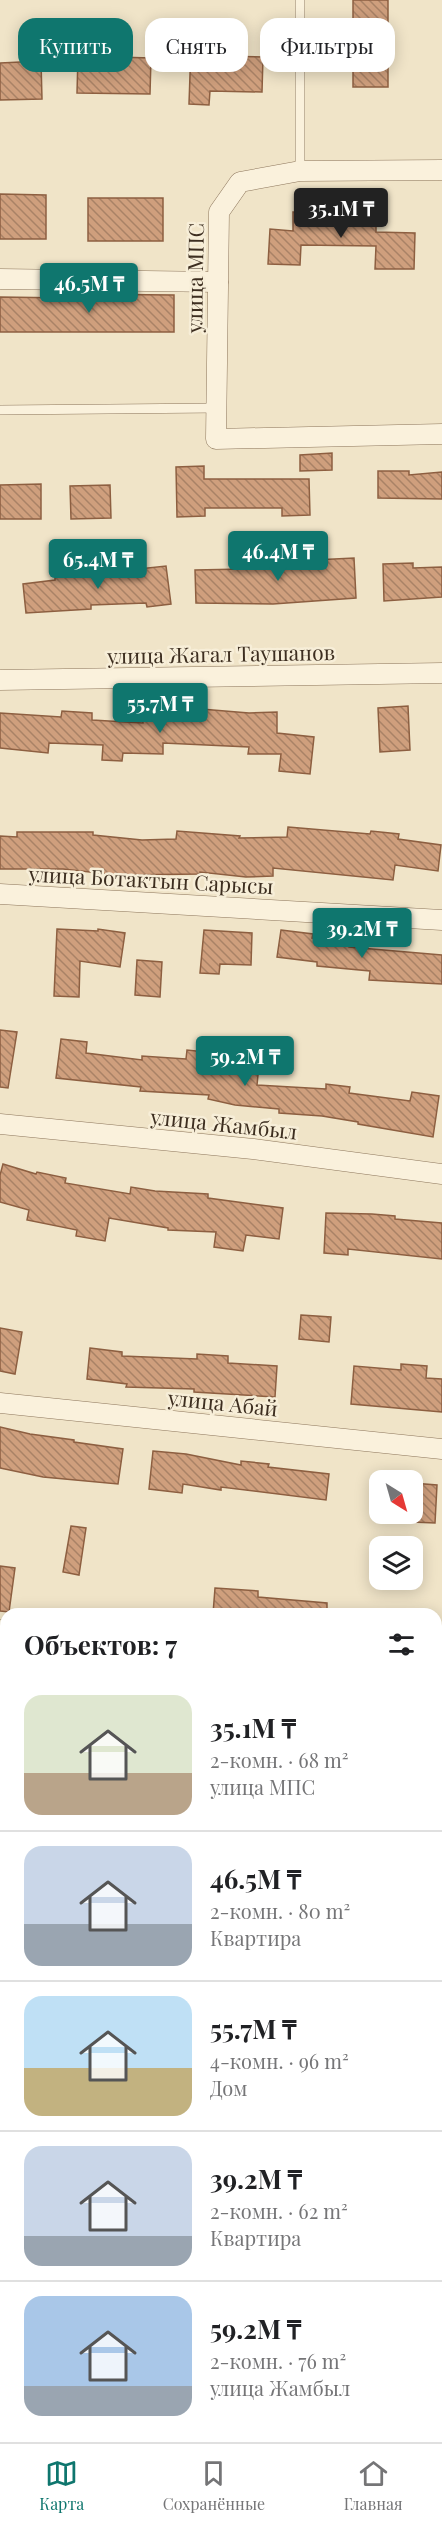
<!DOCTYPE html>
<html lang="ru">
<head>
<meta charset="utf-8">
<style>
	body { margin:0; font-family:"Playfair Display",serif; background:#f2f2f2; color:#202124; height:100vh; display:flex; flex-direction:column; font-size:22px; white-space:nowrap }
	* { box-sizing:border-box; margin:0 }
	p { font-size:20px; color:#757577 }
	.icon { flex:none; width:33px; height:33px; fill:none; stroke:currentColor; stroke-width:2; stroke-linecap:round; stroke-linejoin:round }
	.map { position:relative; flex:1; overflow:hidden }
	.side { position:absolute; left:0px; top:1608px; width:442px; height:834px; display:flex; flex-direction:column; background:#fff; border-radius:18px 18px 0 0; box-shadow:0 3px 15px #0003 }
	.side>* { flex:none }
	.banner { position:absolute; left:18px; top:18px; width:406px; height:54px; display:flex; gap:12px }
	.needle { width:39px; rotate:143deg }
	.fabs { position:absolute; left:369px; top:1470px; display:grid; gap:12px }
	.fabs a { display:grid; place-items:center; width:54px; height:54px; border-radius:12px; background:#fff; box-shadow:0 3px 15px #0003; font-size:30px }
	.price { position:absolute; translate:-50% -51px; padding:0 14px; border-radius:6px; background:#0f766e; color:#fff; font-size:20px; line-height:39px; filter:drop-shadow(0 2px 3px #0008) }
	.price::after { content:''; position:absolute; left:50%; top:36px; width:18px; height:14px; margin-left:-9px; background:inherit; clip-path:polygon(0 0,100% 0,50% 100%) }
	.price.current { background:#222; color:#fff }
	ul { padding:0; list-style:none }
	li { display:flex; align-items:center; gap:18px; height:150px; padding:0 24px }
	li+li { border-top:2px solid #e0e0e0 }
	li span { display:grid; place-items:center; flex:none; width:168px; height:120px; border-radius:18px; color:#555 }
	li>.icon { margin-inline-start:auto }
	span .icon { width:72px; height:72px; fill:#fffc; stroke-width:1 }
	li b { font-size:26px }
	h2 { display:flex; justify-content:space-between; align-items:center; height:72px; padding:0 24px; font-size:26px }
	.tag { padding:0 21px; border-radius:18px; background:#fff; box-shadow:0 3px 15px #0003; font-size:21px; line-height:54px }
	.tag.current { background:#0f766e; color:#fff }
	.tab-bar { display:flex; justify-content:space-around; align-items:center; height:84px; border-top:2px solid #e0e0e0; background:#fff; font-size:16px; color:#757577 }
	.tab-bar a { display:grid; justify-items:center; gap:3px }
	.tab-bar .current { color:#0f766e }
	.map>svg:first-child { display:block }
</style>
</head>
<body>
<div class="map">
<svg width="442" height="2442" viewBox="0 0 442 2442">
	<defs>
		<pattern id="cemetery-stones" width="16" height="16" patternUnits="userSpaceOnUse" patternTransform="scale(1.5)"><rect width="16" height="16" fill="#bfc49a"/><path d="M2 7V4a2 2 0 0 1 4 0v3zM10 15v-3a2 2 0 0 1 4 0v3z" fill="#9ca07d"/></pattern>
		<pattern id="building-back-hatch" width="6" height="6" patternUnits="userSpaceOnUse" patternTransform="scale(1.5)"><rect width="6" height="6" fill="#cf9f7d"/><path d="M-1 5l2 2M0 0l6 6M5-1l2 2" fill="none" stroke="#a98266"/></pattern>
	</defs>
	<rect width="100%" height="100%" fill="#f0e4c8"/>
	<polygon fill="url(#cemetery-stones)" points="437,1849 442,1851 442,2383 437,2385"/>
	<g fill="url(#building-back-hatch)" stroke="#8d5f41" stroke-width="1.5">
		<rect x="353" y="0" width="35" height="87"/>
		<polygon points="191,46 211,47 211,56 263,57 262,92 210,91 209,105 189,104"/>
		<polygon points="78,56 151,58 150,94 77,93"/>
		<polygon points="41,61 42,99 0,100 0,63"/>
		<polygon points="0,194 46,195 46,239 0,239"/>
		<rect x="88" y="198" width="75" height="43"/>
		<polygon points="293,212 376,214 376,232 415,233 414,269 375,269 376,246 301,245 300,265 268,264 270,229 293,231"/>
		<polygon points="68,294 174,295 174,332 0,332 0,297 68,298"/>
		<polygon points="332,453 332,470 300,471 300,455"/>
		<polygon points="204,466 204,479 309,479 310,515 282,516 282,508 205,508 205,516 177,517 176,467"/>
		<polygon points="378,471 409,471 409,475 442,472 442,499 378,498"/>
		<polygon points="41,484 41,519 0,519 0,485"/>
		<polygon points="110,485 111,518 71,519 70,486"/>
		<polygon points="354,558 356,598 273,604 196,603 195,570 244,569 244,560 273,562"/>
		<polygon points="413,563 413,568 442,567 442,597 384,601 383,564"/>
		<polygon points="166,566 171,604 147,607 146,603 91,605 91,609 26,613 23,584 55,580 55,570 119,570 120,571"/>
		<polygon points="408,706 410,750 380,752 378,708"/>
		<polygon points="177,707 249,713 277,712 277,733 314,737 310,774 279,771 281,754 248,754 249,747 163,743 163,754 123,753 122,761 102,760 103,745 49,743 48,753 0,748 0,713 61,717 62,711 92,713 92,720 143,723 143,708 177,709"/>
		<polygon points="288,827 370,834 371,831 399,834 398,839 441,845 438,871 395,865 393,880 273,868 273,876 246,877 200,872 200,874 117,875 63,869 0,869 0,836 17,837 17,832 93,832 93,835 142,840 176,839 177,831 240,836 239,838 287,837"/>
		<polygon points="57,929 98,931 98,929 125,933 120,967 80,961 79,997 54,996"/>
		<polygon points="204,930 252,933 251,965 220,964 219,974 200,973"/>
		<polygon points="281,930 313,934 312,938 349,942 349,947 442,955 442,984 369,980 370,971 317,966 317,962 277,957"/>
		<polygon points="137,960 162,962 160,997 135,995"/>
		<polygon points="0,1030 17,1032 8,1088 0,1087"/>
		<polygon points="61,1039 87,1042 86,1053 142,1060 142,1056 186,1059 187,1050 215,1053 216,1050 260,1055 257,1085 326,1089 326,1084 350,1087 349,1093 410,1101 412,1092 439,1096 433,1137 358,1124 358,1122 322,1116 279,1113 279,1109 235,1105 208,1099 209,1095 140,1091 141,1087 56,1078"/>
		<polygon points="3,1164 36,1174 37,1172 66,1178 65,1183 130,1194 131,1187 155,1191 208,1194 208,1198 283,1208 279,1239 246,1235 243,1251 214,1247 216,1232 168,1230 168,1228 109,1218 105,1241 76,1236 77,1230 27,1220 29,1210 0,1202 0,1175"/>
		<polygon points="326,1213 372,1214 395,1216 395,1219 442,1223 442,1259 348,1249 348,1255 324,1253"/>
		<polygon points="301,1315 331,1317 329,1342 299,1339"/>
		<polygon points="0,1328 22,1332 15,1374 0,1371"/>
		<polygon points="90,1348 122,1352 122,1356 197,1359 197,1354 228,1356 228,1363 277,1366 275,1397 194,1392 194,1389 126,1387 127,1384 87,1379"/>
		<polygon points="401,1364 427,1366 426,1378 442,1379 442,1412 351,1404 354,1366 401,1370"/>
		<polygon points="0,1427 30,1434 74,1440 74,1442 123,1449 118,1484 43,1477 0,1468"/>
		<polygon points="153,1451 186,1454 241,1465 241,1461 269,1464 268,1467 329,1474 326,1500 221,1487 221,1490 183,1484 182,1493 149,1489"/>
		<polygon points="412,1483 437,1485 435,1523 412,1522"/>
		<polygon points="71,1526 86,1528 79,1575 63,1572"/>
		<polygon points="0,1566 15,1568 9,1612 0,1611"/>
		<polygon points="215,1588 258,1591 258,1597 327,1603 327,1614 213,1614"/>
	</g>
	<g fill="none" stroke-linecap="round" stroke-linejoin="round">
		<defs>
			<g id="lane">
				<polyline points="300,0 300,171"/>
				<polyline points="0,410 217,408"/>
				<polyline points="436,1826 442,1827"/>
			</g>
			<g id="street">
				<polyline points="442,170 300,171 240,182 219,212 216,439 442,434"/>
				<polyline points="0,279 218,282"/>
				<polyline points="0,680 442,673"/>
				<polyline points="0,894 442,920"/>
				<polyline points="0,1124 253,1149 442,1174"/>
				<polyline points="0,1403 442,1449"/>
				<polyline points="0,1630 6,1631"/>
				<polyline points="436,1693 442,1694"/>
				<polyline points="0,2246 6,2247"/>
				<polyline points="272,2442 272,2436"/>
			</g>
		</defs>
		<use href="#lane" stroke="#8d765c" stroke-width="10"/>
		<use href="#street" stroke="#8d765c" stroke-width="21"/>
		<use href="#lane" stroke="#faf1dc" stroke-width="9"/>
		<use href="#street" stroke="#faf1dc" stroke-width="20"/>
	</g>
	<g text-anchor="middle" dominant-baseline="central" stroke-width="5" stroke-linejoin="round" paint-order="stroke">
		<g font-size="21" fill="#3d2e20" stroke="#f7eed8">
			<text transform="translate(194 278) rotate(-89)">улица МПС</text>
			<text transform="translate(221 653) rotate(-1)">улица Жагал Таушанов</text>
			<text transform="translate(151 879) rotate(3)">улица Ботактын Сарысы</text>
			<text transform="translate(224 1123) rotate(6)">улица Жамбыл</text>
			<text transform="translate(223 1402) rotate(6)">улица Абай</text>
		</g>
	</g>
</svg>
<div class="fabs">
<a><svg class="needle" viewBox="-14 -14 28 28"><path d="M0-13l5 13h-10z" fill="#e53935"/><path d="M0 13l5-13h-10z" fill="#757577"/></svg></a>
<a><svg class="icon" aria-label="layers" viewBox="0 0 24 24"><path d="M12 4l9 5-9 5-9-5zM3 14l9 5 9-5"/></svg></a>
</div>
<b class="price current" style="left:341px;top:239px">35.1M ₸</b>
<b class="price" style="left:89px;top:314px">46.5M ₸</b>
<b class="price" style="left:278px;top:582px">46.4M ₸</b>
<b class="price" style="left:98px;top:590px">65.4M ₸</b>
<b class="price" style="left:160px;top:734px">55.7M ₸</b>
<b class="price" style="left:362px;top:959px">39.2M ₸</b>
<b class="price" style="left:245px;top:1087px">59.2M ₸</b>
<div class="banner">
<a class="tag current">Купить</a>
<a class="tag">Снять</a>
<a class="tag">Фильтры</a>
</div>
<section class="side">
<h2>Объектов: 7<svg class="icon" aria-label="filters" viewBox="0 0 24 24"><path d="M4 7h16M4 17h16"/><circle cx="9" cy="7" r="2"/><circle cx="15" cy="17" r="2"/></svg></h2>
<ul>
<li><span style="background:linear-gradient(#dfe7d0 65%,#b9a48a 0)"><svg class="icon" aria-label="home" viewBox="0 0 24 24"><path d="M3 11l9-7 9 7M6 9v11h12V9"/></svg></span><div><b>35.1M ₸</b><p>2-комн. · 68 m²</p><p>улица МПС</p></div></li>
<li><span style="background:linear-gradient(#c9d6e8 65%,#9aa5b1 0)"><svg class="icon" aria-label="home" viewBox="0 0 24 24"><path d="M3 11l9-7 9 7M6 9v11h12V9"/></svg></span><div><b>46.5M ₸</b><p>2-комн. · 80 m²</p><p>Квартира</p></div></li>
<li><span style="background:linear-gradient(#bfe0f5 60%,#c2b280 0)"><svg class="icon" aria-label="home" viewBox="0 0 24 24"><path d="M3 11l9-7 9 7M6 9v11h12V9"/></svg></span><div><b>55.7M ₸</b><p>4-комн. · 96 m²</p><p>Дом</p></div></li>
<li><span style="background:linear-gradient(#c9d6e8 75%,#9aa5b1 0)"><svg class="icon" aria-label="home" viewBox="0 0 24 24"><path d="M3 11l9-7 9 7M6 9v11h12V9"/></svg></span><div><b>39.2M ₸</b><p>2-комн. · 62 m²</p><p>Квартира</p></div></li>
<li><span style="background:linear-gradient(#a9c7e8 75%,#9aa5b1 0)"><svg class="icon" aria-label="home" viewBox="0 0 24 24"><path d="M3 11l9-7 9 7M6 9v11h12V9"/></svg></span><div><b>59.2M ₸</b><p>2-комн. · 76 m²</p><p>улица Жамбыл</p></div></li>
</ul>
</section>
</div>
<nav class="tab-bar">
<a class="current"><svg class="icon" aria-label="map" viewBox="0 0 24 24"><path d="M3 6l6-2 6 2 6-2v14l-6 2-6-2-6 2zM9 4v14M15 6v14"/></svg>Карта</a>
<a><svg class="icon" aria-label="saved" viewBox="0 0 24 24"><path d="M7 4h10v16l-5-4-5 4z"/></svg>Сохранённые</a>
<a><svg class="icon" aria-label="home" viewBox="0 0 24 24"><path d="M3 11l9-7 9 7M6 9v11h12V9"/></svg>Главная</a>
</nav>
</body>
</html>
